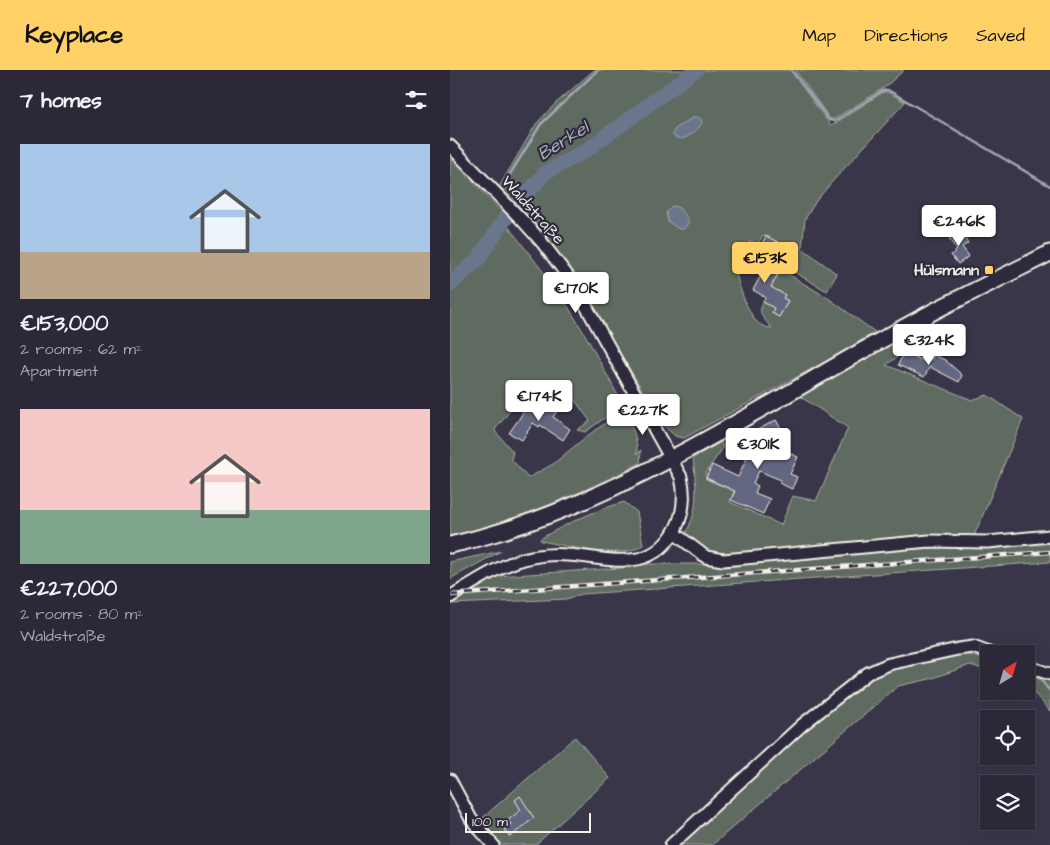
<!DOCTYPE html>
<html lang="en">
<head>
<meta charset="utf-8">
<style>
	body { margin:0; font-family:"Architects Daughter",sans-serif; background:#343040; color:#f1f3f6; height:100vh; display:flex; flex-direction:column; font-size:19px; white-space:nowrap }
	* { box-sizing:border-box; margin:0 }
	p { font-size:16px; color:#a6a6ae }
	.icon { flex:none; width:28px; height:28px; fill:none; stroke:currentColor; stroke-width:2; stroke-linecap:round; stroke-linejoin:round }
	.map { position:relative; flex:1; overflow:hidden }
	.side { display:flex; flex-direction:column; background:#2c2838; width:450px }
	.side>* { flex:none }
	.needle { width:32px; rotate:37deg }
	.controls { position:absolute; left:530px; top:575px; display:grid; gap:10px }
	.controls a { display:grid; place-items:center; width:55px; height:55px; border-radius:0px; background:#2c2838; box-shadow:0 5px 20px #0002,0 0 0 1px #484453; font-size:25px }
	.scale { position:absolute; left:15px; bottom:12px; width:126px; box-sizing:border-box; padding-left:5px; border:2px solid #f4f1e8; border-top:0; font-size:14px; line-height:18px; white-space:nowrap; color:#f4f1e8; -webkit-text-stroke:4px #2f2a3d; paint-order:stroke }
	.price { position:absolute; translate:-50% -42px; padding:0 11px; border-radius:5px; background:#fff; color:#222; font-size:16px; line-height:32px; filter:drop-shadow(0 1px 2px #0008) }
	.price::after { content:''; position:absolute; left:50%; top:30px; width:15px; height:11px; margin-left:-8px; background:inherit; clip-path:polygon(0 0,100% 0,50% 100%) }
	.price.selected { background:#ffd166; color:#111 }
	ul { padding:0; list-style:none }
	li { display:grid; align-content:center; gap:10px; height:265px; padding:0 20px }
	li span { display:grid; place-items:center; height:155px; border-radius:0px; color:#555 }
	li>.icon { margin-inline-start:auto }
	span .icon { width:90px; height:90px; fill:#fffc; stroke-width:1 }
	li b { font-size:21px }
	h2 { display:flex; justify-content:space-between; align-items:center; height:60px; padding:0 20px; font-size:21px }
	header { display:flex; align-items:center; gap:30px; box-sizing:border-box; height:70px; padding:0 25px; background:#ffd166; color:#111 }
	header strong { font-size:24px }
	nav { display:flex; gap:28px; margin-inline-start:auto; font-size:18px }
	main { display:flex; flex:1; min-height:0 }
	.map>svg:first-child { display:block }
</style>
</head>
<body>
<header>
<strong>Keyplace</strong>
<nav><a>Map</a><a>Directions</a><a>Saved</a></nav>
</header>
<main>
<section class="side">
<h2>7 homes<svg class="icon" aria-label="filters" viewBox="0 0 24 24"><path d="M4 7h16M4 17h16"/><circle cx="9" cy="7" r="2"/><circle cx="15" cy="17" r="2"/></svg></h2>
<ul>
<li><span style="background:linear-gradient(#a9c7e8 70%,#b9a48a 0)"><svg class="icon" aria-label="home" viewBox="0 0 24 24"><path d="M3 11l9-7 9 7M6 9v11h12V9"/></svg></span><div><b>€153,000</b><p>2 rooms · 62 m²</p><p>Apartment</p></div></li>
<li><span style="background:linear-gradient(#f6c9c9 65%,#7fa58c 0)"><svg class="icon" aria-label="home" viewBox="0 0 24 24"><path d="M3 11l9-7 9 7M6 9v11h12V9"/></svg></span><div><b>€227,000</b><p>2 rooms · 80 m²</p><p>Waldstraße</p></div></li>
</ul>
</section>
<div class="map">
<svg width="600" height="775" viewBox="0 0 600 775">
	<rect width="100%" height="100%" fill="#3a364a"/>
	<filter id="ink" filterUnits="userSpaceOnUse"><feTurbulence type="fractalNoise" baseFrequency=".02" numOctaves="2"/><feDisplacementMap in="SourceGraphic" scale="10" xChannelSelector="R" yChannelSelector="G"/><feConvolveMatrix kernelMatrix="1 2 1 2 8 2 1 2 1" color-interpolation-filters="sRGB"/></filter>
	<g filter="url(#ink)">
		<g fill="#5f6b60" stroke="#aaaea4">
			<polygon points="144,0 243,0 135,80 94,102 65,134 49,117 86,54 105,34"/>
			<path d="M248,0H340L381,56L433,22H438L455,32L381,113L366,131L355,149L352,178L387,204L377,221L339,199L337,192L343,180L313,165L308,174L300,171L292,190H286C282,202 298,244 307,252C311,256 317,258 322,258C314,249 307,244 313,232L325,237L322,243L329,247L338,231L333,228L335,225L328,221H319L331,200L378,228L425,262L378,290L234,368L225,366L214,356L123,205L70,138L96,104L137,81Z"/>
			<polygon points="345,0 454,0 435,17 384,49 380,49"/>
			<polygon points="0,88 53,143 24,188 0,209"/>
			<path d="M57,155L109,222L137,268L173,335L135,362L127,360L140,351L113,314L108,317L100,309L89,320L84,316L74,328L77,331L60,341L46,358L45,361L63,382L61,389L78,408L103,394L137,366L174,340C181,354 188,368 187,384L191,380L190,393C131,424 65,451 0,466V220L31,194Z"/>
			<path d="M466,256L485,275L475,287L458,279L436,295L522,330L537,325L573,349L524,466L273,487C257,484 244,477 235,464C250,440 246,415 243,388L271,372L273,378L256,402V409L284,421L280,432L331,455L343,426L366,431L398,358L348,325Z"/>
			<path d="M174,432L187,442L193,475C170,491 119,476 91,471L90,469C117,453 144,441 174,432Z"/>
			<polygon points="600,471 600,492 132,524 116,529 1,534 48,506 172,498 198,494 275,494 304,489"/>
			<polygon points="51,481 0,509 0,492"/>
			<polygon points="503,581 539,590 539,601 520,595 480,609 448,616 262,775 224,775 317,688 435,596"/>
			<polygon points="576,602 600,610 600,641 576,614"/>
			<polygon points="125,667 160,708 85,775 51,775 34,759 29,751"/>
		</g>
		<g fill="#69768c" stroke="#a1a7b1">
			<path d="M244,47H247L251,49L252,53C247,62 230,76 222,64L226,58Z"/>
			<path d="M224,136C232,138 235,145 239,151L234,159H229L218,152L216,143L221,137Z"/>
		</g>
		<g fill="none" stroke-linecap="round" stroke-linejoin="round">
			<g stroke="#a1a7b1" stroke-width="2.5">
				<polyline points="342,0 379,50 385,51 432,21 438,20 600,116"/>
				<polyline points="57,109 91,54 148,0"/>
				<polyline points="438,600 462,595"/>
				<polyline points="582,603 590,609 600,621"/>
			</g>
			<polyline stroke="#69768c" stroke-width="15" points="0,215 28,189 55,149 95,103 135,81 246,0"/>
		</g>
		<g fill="#646680" stroke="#f4f1e8">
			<polygon points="509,161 518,173 512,177 519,186 508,194 501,185 507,180 499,169"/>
			<polygon points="316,166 343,180 337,192 310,177"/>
			<polygon points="297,177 303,180 300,189 328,204 321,217 335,225 333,228 338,231 329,247 322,243 324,238 313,232 315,227 303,220 311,205 297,197 295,201 289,198"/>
			<polygon points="454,282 476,292 478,287 482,289 484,285 495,290 512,305 509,312 480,297 474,307 448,295"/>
			<polygon points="100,309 109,318 98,329 89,320"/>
			<polygon points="80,333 92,341 97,334 107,341 103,347 120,359 113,370 90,355 89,357 83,353 72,370 59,363"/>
			<polygon points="326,350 333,362 315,372 348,387 340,404 347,407 342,419 329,413 331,410 309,401 303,413 308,416 305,423 320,429 313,444 281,430 285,421 256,408 262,395 288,407 305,369 302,363"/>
			<polygon points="70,726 84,748 60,767 54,760 61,754 58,750 71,740 65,730"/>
		</g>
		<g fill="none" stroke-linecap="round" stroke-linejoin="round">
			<defs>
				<g id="minor">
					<path d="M0,76L73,151L91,171L117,205L136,236L231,407C235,424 234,442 226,458C201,506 157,487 117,485C105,484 93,485 82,487C52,493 26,511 0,527"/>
					<polyline points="224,463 256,487 273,490 479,471 538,472 600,466"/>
					<polyline points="576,596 600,604"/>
					<polyline points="0,710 21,749 43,775"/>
					<polyline points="221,775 352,655 418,603 439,594 508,579 523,577 542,584"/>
				</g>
				<path id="major" d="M0,475C123,448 225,387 334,326C386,296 438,265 492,237C528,219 564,201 600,183"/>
			</defs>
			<use href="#minor" stroke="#f4f1e8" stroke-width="15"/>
			<use href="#major" stroke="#f4f1e8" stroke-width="19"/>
			<use href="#minor" stroke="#2f2a3d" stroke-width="11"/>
			<use href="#major" stroke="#2f2a3d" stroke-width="15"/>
			<defs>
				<polyline id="rail" points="0,525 600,482"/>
			</defs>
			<use href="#rail" stroke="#f4f1e8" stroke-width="4.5"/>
			<use href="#rail" stroke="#2f2a3d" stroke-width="2.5" stroke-dasharray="8" stroke-linecap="butt"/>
		</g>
	</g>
	<rect fill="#ffd166" stroke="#2f2a3d" stroke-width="2" x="534" y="195" width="10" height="10" rx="2.5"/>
	<g text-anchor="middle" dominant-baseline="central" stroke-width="4.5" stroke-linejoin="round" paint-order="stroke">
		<g font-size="16" fill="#f4f1e8" stroke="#2f2a3d">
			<text transform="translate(83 140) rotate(48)">Waldstraße</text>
		</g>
		<g font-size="16" font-weight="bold" fill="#f4f1e8" stroke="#2f2a3d" text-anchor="end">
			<text x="529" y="200">Hülsmann</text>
		</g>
		<g font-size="18" font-style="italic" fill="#aeb4ba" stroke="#2f2a3d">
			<text transform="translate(113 71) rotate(-32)">Berkel</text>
		</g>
	</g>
</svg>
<div class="controls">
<a><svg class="needle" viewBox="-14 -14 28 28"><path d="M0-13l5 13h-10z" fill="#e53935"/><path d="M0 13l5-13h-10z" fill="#a6a6ae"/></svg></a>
<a><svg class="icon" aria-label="locate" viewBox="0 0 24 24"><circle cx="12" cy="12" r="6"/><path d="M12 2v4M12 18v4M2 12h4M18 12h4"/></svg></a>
<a><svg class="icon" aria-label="layers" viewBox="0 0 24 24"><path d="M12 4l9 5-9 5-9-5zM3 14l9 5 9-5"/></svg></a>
</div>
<div class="scale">100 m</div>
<b class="price" style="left:509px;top:177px">€246K</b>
<b class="price selected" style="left:315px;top:214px">€153K</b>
<b class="price" style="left:126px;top:244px">€170K</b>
<b class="price" style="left:479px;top:296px">€324K</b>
<b class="price" style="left:89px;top:352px">€174K</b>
<b class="price" style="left:193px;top:366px">€227K</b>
<b class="price" style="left:308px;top:400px">€301K</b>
</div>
</main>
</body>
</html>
